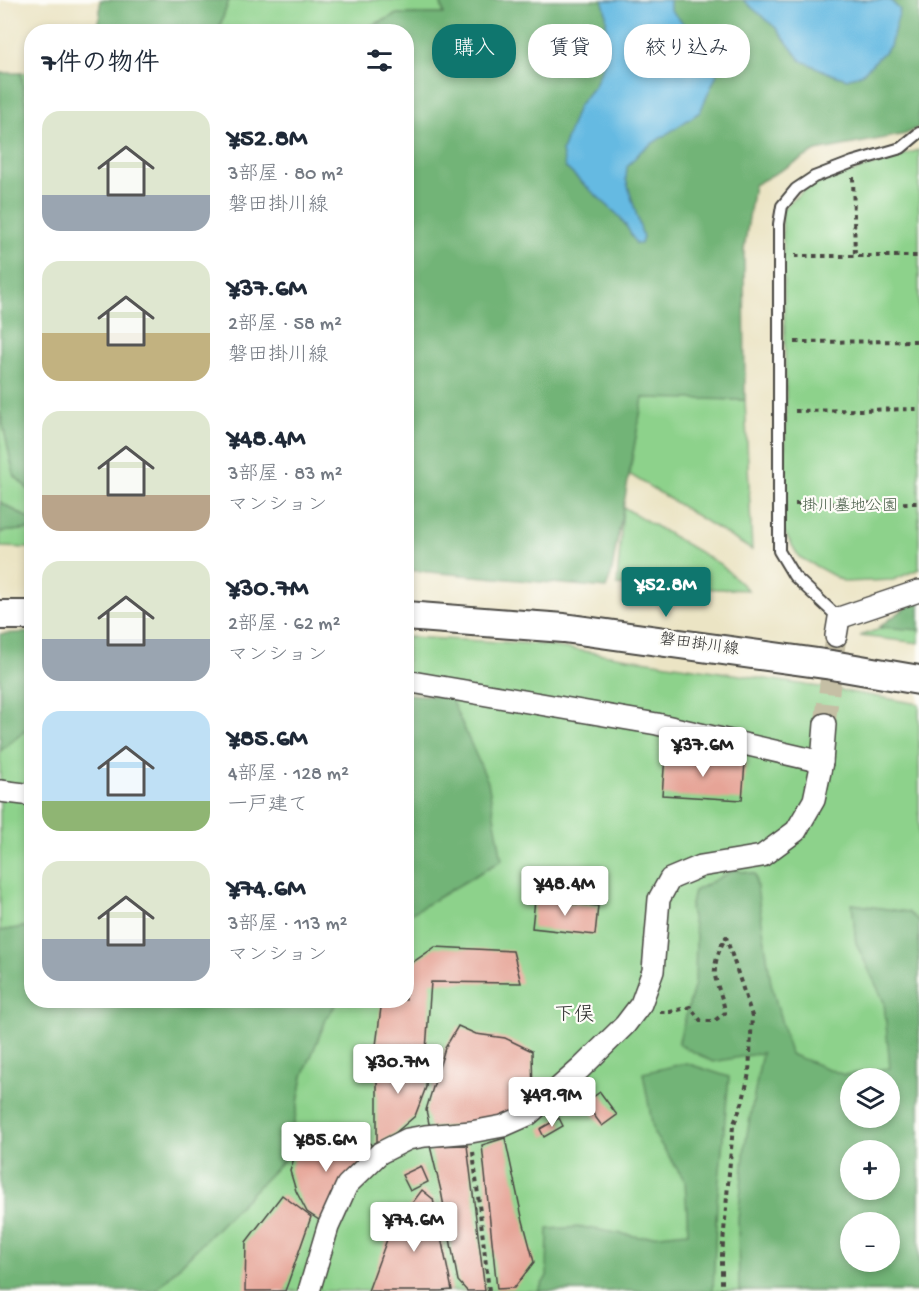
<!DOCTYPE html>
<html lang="ja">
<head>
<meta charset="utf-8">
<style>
	body { margin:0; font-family:"Gochi Hand","Klee One",sans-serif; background:#f2f2f3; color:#1f2937; height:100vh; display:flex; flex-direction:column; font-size:22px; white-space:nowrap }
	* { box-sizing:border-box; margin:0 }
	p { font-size:20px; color:#747a83 }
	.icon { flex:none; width:33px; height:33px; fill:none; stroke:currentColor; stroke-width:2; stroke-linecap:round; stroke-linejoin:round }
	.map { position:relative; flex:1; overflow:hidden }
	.sheet { position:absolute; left:24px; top:24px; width:390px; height:984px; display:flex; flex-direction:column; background:#fff; border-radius:24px; box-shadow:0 3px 9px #0003 }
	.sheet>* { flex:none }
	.banner { position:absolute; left:432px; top:24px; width:396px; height:54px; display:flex; gap:12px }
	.fabs { position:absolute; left:840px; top:1068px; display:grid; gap:12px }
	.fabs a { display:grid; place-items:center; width:60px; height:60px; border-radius:50%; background:#fff; box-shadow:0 3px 9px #0003; font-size:30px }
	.price { position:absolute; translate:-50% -51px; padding:0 14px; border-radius:6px; background:#fff; color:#222; font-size:20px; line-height:39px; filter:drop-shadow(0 2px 3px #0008) }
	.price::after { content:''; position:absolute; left:50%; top:36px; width:18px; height:14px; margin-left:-9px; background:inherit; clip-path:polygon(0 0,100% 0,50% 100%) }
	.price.on { background:#0f766e; color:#fff }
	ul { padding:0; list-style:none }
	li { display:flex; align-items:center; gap:18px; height:150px; padding:0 18px }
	li span { display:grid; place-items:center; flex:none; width:168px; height:120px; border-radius:18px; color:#555 }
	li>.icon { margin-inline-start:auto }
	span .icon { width:72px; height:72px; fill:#fffc; stroke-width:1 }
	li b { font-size:26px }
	h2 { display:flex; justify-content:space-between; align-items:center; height:72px; padding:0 18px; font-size:26px }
	.tag { padding:0 21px; border-radius:24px; background:#fff; box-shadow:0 3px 9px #0003; font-size:21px; line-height:54px }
	.tag.on { background:#0f766e; color:#fff }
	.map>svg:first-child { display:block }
</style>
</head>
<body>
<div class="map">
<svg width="919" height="1291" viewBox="0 0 919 1291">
	<rect width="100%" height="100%" fill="#fdfcf7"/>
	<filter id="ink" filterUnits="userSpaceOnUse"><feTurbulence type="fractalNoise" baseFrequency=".0167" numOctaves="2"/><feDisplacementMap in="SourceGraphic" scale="12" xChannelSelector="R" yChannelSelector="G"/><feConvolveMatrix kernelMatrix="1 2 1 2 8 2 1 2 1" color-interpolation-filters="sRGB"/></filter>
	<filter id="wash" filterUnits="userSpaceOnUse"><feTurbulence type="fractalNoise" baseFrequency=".008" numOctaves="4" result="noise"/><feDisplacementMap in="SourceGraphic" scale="24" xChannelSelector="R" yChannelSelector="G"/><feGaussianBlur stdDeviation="1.35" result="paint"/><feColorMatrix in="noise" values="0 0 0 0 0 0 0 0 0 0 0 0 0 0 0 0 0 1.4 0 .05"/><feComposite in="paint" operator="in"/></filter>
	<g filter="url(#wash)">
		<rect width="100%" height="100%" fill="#ebe4c4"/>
		<g fill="#8dd28b" stroke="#5c7e5b" stroke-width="1.5" fill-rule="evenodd">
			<polygon points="229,0 440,0 444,14 397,14 358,31 218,32"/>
			<polygon points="21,73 31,73 31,205 31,151"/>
			<polygon points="919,150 919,569 893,580 845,582 799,557 780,525 784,476 786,407 782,209 809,186"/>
			<polygon points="643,397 745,400 752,550 629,474"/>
			<polygon points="0,412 14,475 31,492 31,520 0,502"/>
			<polygon points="623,507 720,564 748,590 617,585"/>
			<polygon points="31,529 31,548 0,547 0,532"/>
			<polygon points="885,627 919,629 919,643 860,636"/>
			<path d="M407,637L537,644L826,688L919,704V1291H155L288,1156L303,1076L327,1017L338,1001L406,1000L407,914L435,694L407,689ZM850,1078H890V1118H850ZM850,1150H890V1190H850ZM850,1222H890V1262H850Z"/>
			<polygon points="31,726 31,926 0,931 0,751"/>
		</g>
		<g fill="#72b477" stroke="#4e7051" stroke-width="1.5" fill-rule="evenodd">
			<polygon points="100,0 229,0 218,31 94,31 100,16"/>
			<polygon points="440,0 919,0 919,127 906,134 816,151 754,185 744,250 745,400 643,398 611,575 606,588 407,570 406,299 416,216 407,214 406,32 361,32 397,14 444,14"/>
			<polygon points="0,73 21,73 32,151 31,492 14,475 0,412"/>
			<polygon points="0,502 31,520 31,529 0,532"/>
			<polygon points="919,598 919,630 879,627 918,599"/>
			<polygon points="31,632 31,726 0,751 0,634"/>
			<polygon points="406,694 450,697 488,782 502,860 407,916"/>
			<path d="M734,870L755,874L771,983L790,1054L844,1075L890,1068L884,1002L856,943L852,904L908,912L919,921V1291H739L738,1220L745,1145L762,1053L713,1062L678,1044L695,983L696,935L690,909L694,891ZM850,1078H890V1118H850ZM850,1150H890V1190H850ZM850,1222H890V1262H850Z"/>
			<polygon points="31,926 32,1000 338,1001 327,1017 303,1076 288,1156 155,1291 0,1291 0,931"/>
			<polygon points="686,1063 729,1077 717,1202 713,1291 538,1291 547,1276 548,1229 582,1227 640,1237 688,1232 685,1181 654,1134 643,1073"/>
		</g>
		<g fill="#65bae2" stroke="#487286" stroke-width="1.5">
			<polygon points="604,0 670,0 670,9 708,50 717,74 700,112 641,151 627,167 626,179 643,237 641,244 636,244 628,229 620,217 565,167 562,151 578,106 595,85 607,55 606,13 603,2"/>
			<polygon points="743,0 890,0 900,10 890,46 862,74 847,79 831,74 800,60 777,29"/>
		</g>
		<g id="blocks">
			<g fill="#e6a497">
				<polygon points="665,756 745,763 742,800 662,795"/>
				<polygon points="535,900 598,906 595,935 532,928"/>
				<polygon points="435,947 513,951 521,983 431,982 426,1050 375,1053 382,1000 406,1000 406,967"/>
				<polygon points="458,1026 476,1034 505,1038 532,1051 533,1099 510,1112 477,1124 430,1128 426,1110 445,1048"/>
				<polygon points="377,1062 427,1062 426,1087 415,1116 394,1134 377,1145"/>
				<polygon points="600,1092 617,1115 602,1126 585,1103"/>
				<polygon points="559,1118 563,1126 544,1137 540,1129"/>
				<polygon points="505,1138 522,1217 534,1262 514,1288 497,1289 482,1145"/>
				<polygon points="299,1142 370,1143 373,1149 322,1222 307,1212 296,1191 290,1171"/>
				<polygon points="467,1145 485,1291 467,1291 458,1281 441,1191 430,1146"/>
				<polygon points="421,1166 428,1182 410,1191 402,1175"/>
				<polygon points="422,1190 433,1199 452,1290 441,1291 368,1291 389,1234"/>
				<polygon points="282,1195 311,1217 288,1283 285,1291 245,1291 246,1242"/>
			</g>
		</g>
	</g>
	<g filter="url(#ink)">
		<use href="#blocks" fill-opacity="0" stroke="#484742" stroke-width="1.5"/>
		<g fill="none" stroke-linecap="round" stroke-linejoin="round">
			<polyline stroke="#c5bfa5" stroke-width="21" stroke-dasharray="21 10" stroke-linecap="butt" points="825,724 836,636"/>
			<defs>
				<polyline id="lane" points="839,618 794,576 779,551 779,224 782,206 796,189 814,177 853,162 901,148 919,133"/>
				<g id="street">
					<polyline points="836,636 839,618 919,591"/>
					<polyline points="406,681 657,724 822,762"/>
					<polyline points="0,791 32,795"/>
					<polyline points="309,1291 328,1227 347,1185 380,1153 408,1139 425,1136 471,1132 503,1126 528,1115 580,1069 625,1025 641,1004 653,971 659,899 670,879 701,866 762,856 796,831 814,800 822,762 825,724"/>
				</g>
				<g id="secondary">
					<polyline points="0,615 32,615"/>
					<polyline points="406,616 564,628 832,665 919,680"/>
				</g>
			</defs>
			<use href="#lane" stroke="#484742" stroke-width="14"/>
			<use href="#street" stroke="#484742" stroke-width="24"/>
			<use href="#secondary" stroke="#484742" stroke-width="32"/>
			<g stroke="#484742" stroke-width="4" stroke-dasharray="4.5 4.5" stroke-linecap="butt">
				<polyline points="853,177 855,256"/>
				<polyline points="795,256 919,256"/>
				<polyline points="795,342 919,341"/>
				<polyline points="795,411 919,409"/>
				<polyline points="795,504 919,503"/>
				<path d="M660,1012H670L690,1007L701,1021H714L725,1013C724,1001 719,992 716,980C712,968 719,948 726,937L752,1016L749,1073L743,1101L733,1126L722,1255V1291"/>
				<polyline points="473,1152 489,1291"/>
			</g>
			<use href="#lane" stroke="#fff" stroke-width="10"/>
			<use href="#street" stroke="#fff" stroke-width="21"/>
			<use href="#secondary" stroke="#fff" stroke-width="28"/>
		</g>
	</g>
	<g text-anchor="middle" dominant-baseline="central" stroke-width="4.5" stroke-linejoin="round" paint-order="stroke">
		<g font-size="16" fill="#485d48" stroke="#fdfcf7">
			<text x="850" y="507">掛川墓地公園</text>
		</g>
		<g font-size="16" fill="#2b2b2b" stroke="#fdfcf7">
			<text transform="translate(699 646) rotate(8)">磐田掛川線</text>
		</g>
		<g font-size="20" fill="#2b2b2b" stroke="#fdfcf7">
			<text x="574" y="1016">下俣</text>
		</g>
	</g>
</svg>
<div class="fabs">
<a><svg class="icon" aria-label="layers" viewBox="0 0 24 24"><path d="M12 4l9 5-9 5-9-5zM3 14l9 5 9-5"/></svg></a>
<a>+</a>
<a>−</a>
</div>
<b class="price on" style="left:666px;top:618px">¥52.8M</b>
<b class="price" style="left:703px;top:778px">¥37.6M</b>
<b class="price" style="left:565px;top:917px">¥48.4M</b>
<b class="price" style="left:398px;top:1095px">¥30.7M</b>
<b class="price" style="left:552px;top:1128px">¥49.9M</b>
<b class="price" style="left:326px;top:1173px">¥85.6M</b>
<b class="price" style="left:414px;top:1253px">¥74.6M</b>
<div class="banner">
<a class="tag on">購入</a>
<a class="tag">賃貸</a>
<a class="tag">絞り込み</a>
</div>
<section class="sheet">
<h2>7件の物件<svg class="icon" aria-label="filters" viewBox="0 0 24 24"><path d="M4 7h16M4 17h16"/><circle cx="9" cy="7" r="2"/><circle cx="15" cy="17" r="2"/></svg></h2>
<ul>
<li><span style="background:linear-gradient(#dfe7d0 70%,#9aa5b1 0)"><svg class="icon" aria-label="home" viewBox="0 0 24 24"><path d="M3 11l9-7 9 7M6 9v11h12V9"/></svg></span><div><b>¥52.8M</b><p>3部屋 · 80 m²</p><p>磐田掛川線</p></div></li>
<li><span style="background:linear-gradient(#dfe7d0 60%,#c2b280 0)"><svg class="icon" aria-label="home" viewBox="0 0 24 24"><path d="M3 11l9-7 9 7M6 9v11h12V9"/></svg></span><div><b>¥37.6M</b><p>2部屋 · 58 m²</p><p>磐田掛川線</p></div></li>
<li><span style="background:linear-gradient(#dfe7d0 70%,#b9a48a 0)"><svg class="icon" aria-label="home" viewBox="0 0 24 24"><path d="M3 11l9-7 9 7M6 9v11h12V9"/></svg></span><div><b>¥48.4M</b><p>3部屋 · 83 m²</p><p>マンション</p></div></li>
<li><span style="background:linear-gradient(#dfe7d0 65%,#9aa5b1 0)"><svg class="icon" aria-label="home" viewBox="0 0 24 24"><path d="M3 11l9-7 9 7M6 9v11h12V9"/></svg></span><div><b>¥30.7M</b><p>2部屋 · 62 m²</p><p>マンション</p></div></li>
<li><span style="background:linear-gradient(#bfe0f5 75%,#8fb573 0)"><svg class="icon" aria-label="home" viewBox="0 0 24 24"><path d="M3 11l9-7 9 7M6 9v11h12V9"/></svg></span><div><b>¥85.6M</b><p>4部屋 · 128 m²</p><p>一戸建て</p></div></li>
<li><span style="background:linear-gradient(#dfe7d0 65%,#9aa5b1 0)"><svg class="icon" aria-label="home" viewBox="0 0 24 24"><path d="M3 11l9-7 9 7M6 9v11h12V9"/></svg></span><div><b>¥74.6M</b><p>3部屋 · 113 m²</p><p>マンション</p></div></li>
</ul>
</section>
</div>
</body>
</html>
